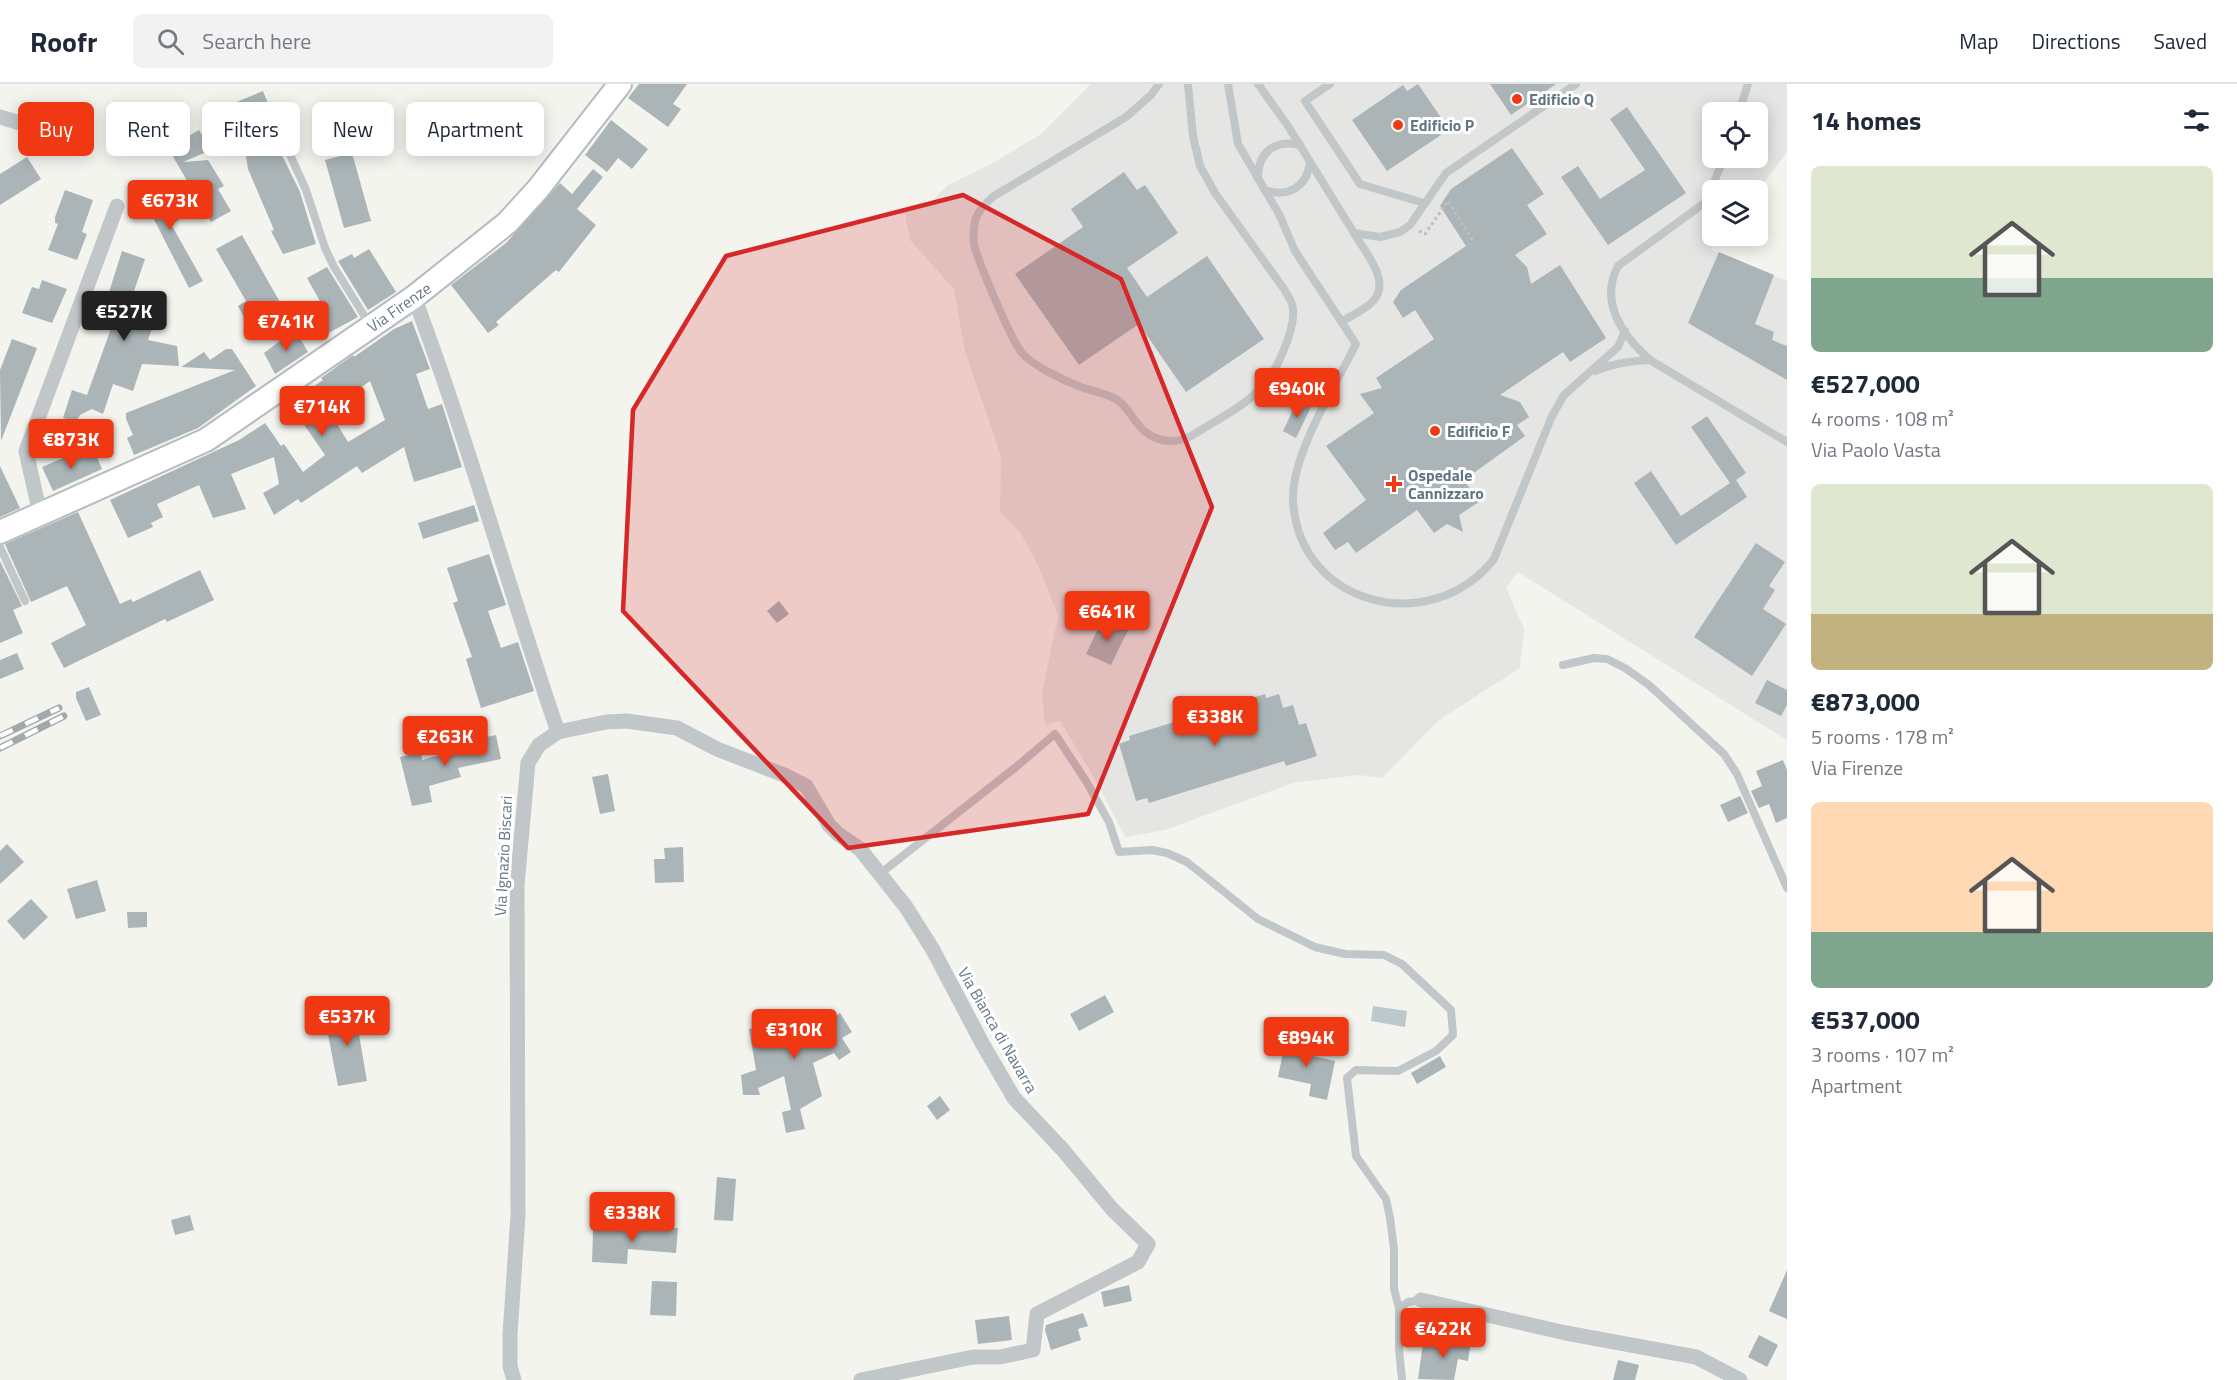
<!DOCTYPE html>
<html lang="en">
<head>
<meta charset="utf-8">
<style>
	body { margin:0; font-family:"Titillium Web",sans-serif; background:#f2f2f3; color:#1f2937; height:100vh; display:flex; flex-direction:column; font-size:22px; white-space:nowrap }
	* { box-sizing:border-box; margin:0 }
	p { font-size:20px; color:#747a83 }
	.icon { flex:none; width:33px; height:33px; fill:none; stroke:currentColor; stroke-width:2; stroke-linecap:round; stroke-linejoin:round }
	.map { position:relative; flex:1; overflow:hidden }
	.sheet { display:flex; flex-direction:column; background:#fff; width:450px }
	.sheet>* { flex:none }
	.banner { position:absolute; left:18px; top:18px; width:570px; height:54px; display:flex; gap:12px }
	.fabs { position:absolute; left:1702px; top:18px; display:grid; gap:12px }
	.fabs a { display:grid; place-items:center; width:66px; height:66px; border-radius:9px; background:#fff; box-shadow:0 3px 15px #0003; font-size:30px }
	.price { position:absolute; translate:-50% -51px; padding:0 14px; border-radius:6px; background:#f03913; color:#fff; font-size:20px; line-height:39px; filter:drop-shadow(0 2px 3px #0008) }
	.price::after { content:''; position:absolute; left:50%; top:36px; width:18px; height:14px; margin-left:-9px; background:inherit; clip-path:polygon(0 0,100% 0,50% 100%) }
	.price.active { background:#222; color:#fff }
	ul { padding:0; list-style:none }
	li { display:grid; align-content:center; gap:12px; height:318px; padding:0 24px }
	li span { display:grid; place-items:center; height:186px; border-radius:9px; color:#555 }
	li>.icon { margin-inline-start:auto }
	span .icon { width:108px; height:108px; fill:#fffc; stroke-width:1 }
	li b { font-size:26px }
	h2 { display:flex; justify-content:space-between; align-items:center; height:72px; padding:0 24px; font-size:26px }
	.tag { padding:0 21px; border-radius:9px; background:#fff; box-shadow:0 3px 15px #0003; font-size:21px; line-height:54px }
	.tag.active { background:#f03913; color:#fff }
	header { display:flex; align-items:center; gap:36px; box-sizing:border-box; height:84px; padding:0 30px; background:#fff; border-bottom:2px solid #e0e1e3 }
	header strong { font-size:28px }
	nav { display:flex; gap:33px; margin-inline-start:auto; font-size:21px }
	.search { width:420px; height:54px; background:#f2f2f3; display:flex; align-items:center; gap:15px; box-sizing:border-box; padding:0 21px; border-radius:9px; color:#747a83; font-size:22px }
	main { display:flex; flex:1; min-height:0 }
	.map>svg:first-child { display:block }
</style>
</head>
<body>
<header>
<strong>Roofr</strong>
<div class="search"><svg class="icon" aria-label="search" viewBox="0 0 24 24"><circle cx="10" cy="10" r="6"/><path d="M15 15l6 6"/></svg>Search here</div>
<nav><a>Map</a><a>Directions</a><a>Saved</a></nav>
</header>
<main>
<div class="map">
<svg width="1787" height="1296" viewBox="0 0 1787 1296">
	<rect width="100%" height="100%" fill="#f4f4ef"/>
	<path fill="#e5e5e3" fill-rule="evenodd" d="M1091,0H1787V68L1758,107L1713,106V152H1723L1711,166L1787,197V656L1518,488L1506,504L1524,545L1520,584L1439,636L1382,694L1359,691L1293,699L1165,746L1125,753L1095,695L1060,637L1045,641L1042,610L1058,532L1039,483L1020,448L1000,428L1001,372L965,267L954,205L910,156L904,126L928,121L948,101L989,81L1040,51ZM1713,28H1758V74H1713Z"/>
	<polygon fill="#bbc9cd" points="1373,922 1407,927 1405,943 1371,937"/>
	<g fill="#abb5b8" fill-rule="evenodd">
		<polygon points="639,0 687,0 673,20 681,25 668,43 628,14"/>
		<polygon points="1418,0 1444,38 1436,44 1441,51 1387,87 1352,36 1403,1 1407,7"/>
		<polygon points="1490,0 1556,0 1511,31"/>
		<polygon points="263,7 271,27 268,29 273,41 242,54 241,49 234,51 222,24"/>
		<polygon points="1627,23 1686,109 1608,161 1561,93 1578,82 1600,115 1645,86 1610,35"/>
		<polygon points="611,36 648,65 632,85 618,74 607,88 585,71"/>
		<polygon points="199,46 211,66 183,78 208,76 224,102 218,105 231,127 211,138 168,64"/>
		<polygon points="1512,64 1544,110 1527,121 1547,150 1515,171 1527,183 1531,200 1560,181 1606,254 1570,278 1563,268 1500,311 1520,318 1529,333 1517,341 1525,352 1464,396 1479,418 1459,431 1463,448 1447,440 1434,449 1417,426 1356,469 1348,458 1335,466 1323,449 1366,416 1326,362 1374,329 1360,310 1382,304 1376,294 1434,255 1415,226 1403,234 1393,218 1401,206 1466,162 1440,122 1451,105"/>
		<polygon points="281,69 300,108 316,160 283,170 271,147 274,146 248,85 246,72"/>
		<polygon points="352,69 371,137 344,144 325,76"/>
		<polygon points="27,73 41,95 0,121 0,90"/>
		<polygon points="593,85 603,93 577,125 596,141 559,188 556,186 512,224 496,238 499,241 488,249 451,201 506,159 560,99 572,110"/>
		<polygon points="1124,88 1137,106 1145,101 1178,149 1127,184 1147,213 1207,172 1264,255 1186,308 1139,240 1079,281 1015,190 1083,143 1071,125"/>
		<polygon points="159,98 179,136 171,140 203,197 189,204 140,108"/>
		<polygon points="65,106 93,116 82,148 87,150 77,176 48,166 58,140 55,139 55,133"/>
		<polygon points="242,151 281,220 247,239 238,222 246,217 216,165"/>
		<polygon points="369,165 396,208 368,226 338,177 352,170 354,174"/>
		<polygon points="122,167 145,175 134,207 139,217 159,224 148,256 177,262 179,282 142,280 133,307 113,300 103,330 92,325 80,331 76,338 63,334 72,306 87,311 117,228 104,224"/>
		<polygon points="1719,168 1774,191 1755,240 1774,248 1772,256 1787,262 1787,296 1688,239"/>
		<polygon points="327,183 358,233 325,251 313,226 322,221 307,194"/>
		<polygon points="42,196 67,205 52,239 22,229 32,203 39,205"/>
		<path d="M412,237L430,285L416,290L428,325L442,320L462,383L414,398L404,363L362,389L357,382L301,419L298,415L274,431L263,409L279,400L274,373L231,390L246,425L213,434L199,401L157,420L163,433L151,439L153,443L128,454L110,416L239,356L265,339L281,362L284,360L303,388L325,371L296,329L291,318L323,296L321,294L353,271L354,273L394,245ZM370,297L385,336L348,358L329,327Z"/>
		<polygon points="295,246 308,268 275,290 264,269"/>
		<polygon points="12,255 37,264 1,357 0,286"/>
		<polygon points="226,265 232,265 256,302 198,344 134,371 127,354 133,351 126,335 126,329 235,286 181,283 204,268 210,276"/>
		<polygon points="1298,316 1311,323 1296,354 1283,347"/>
		<polygon points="1707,332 1746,389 1736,396 1747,413 1676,461 1634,399 1651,387 1681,432 1730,399 1691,343"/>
		<polygon points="90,367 89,371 95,368 102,385 53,407 42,383 75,369 77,374"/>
		<polygon points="0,382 20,424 0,433"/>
		<polygon points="474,421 479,437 423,455 418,439"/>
		<polygon points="78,428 120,520 131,515 133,518 200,486 214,516 167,538 165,535 64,584 51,559 86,541 67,502 31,518 5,460"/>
		<polygon points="1756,459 1785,478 1769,502 1775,506 1763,525 1786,540 1752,592 1694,553"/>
		<polygon points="489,470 506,521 488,527 501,564 518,558 534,607 481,624 466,575 472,573 453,519 458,517 447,484"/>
		<polygon points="0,477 22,522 13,526 23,549 0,559"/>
		<polygon points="779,517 789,530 777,539 767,527"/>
		<polygon points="1103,534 1128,546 1111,581 1086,570"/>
		<polygon points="17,569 24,585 0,595 0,576"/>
		<polygon points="1767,596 1787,606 1787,621 1781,632 1755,619"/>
		<polygon points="89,603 101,631 86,637 76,614 76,608"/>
		<polygon points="1265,610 1266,614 1279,610 1283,624 1293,621 1299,641 1306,639 1317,672 1286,682 1284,677 1149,719 1147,714 1136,717 1119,660 1130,656 1129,652"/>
		<polygon points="496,651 501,675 458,684 461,693 429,702 432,718 412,722 400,673 421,668 422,676 468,663 467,657"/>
		<polygon points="1783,676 1787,686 1787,734 1776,739 1769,720 1759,724 1751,707 1762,702 1756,687"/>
		<polygon points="608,690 615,727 600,730 592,693"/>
		<polygon points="1740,712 1748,729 1728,738 1720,721"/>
		<polygon points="7,760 24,778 0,800 0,767"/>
		<polygon points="683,763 684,798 655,799 654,775 665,775 664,764"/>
		<polygon points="97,796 106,827 76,835 67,805"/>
		<polygon points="31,815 48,833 24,856 7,837"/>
		<polygon points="127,828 147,828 147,843 128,844"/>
		<polygon points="1105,911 1114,928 1079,947 1070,930"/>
		<polygon points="364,927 368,943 358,945 367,997 338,1002 325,935"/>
		<polygon points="840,929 852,948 842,954 851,968 839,976 834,969 813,979 822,1012 800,1025 805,1045 786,1049 782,1028 791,1026 784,992 758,1004 760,1011 743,1011 741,991 756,986 749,945 811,934 818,943"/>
		<polygon points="1286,953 1307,957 1304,970 1335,977 1327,1016 1309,1012 1311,1000 1278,993"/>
		<polygon points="1440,972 1446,983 1417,1000 1411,989"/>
		<polygon points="940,1012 950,1026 937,1036 927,1022"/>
		<polygon points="717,1093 736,1095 733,1137 714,1136"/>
		<polygon points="190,1131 194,1146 175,1151 171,1136"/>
		<polygon points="644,1142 678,1144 676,1169 628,1165 627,1180 592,1178 593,1145 644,1147"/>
		<polygon points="1787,1186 1787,1235 1769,1227"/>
		<polygon points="652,1197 677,1198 676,1232 650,1231"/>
		<polygon points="1129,1201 1132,1217 1104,1223 1101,1208"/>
		<polygon points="1083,1229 1088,1242 1078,1245 1081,1256 1051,1266 1045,1246 1046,1241"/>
		<polygon points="1009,1232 1012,1256 978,1260 975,1236"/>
		<polygon points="1759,1251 1778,1261 1767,1283 1748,1273"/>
		<polygon points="1441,1253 1471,1258 1468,1277 1458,1275 1454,1296 1418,1295 1423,1259 1439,1262"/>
		<polygon points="1618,1276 1639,1281 1635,1296 1613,1296"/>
	</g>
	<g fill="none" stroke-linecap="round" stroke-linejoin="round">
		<defs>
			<polyline id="secondary" points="0,448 206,356 414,213 507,139 538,105 620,0"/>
		</defs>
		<use href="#secondary" stroke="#b5bbbf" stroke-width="26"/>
		<polyline stroke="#bdbfc1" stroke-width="3" stroke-dasharray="3 3" stroke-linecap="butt" points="1419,147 1425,150 1448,117 1473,157"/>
		<g stroke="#c1c6c8" stroke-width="8">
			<path d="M1159,0L1151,11L1126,33L994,112C986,119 978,126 975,137C974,144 973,152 974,160C977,175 1012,258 1022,269C1033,282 1065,297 1081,303C1092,307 1106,309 1116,315C1126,321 1130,331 1137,339C1151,358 1173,362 1193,351C1216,336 1244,323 1262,303C1276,289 1295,246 1293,226C1293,218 1288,212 1284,205L1215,109L1200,82L1193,52L1188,0"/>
			<path d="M1228,0L1238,60L1279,130L1295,167L1356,260C1335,302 1292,370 1293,415C1297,522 1431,555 1494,475L1552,332L1564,311L1618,263L1625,247"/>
			<polyline points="1258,0 1288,42 1354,149 1380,153 1400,148 1410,141 1446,89 1576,0"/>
			<polyline points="1330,0 1305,17 1360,100 1424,119"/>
			<polyline points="1739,28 1748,0"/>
			<polyline points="285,47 287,64 306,106 325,164 334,183 370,241"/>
			<path d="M1724,74L1708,112L1703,120L1618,182C1599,218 1622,251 1650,276L1787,358"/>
			<path d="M1258,94C1258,68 1275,55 1300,61"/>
			<path d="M1265,106C1288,114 1307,103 1310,78"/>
			<path d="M1343,237C1352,231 1367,225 1374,216C1391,196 1364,167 1354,149"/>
			<path d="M1596,287C1613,279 1631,277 1650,276"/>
			<polyline points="0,463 25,517"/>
			<polyline points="1563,581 1594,574 1607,575 1625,584 1649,601 1724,670 1737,690 1787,804"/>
			<polyline points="881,789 1016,683 1055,650 1086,697 1109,738 1119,768 1152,766 1167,769 1187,778 1258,835 1315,863 1345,870 1384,871 1402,880 1451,926 1453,951 1436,967 1398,987 1356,986 1347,994 1356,1072 1386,1115 1390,1134 1394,1165 1394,1205 1399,1224 1399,1265 1402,1296"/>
			<polyline points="1399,1224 1408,1218 1421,1216"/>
		</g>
		<g stroke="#c1c6c8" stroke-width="15">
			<polyline points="0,33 76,56"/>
			<path d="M414,213C468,356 508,503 558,648L539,661L528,679L517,801L518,1131L510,1251V1282L514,1296"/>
			<polyline points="40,430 26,367 117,122"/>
			<polyline points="558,648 606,638 627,637 677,644 717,665 784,691 806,702 829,741 838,750 860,765 906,823 933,866 982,959 1014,1014 1063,1066 1112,1125 1148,1160 1138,1178 1037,1230 1033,1266 1000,1273 973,1273 861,1296"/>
			<polyline points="1421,1216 1566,1249 1696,1273 1740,1296"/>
		</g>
		<use href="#secondary" stroke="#fff" stroke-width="22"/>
		<defs>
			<g id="rail">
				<polyline points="0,652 59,624"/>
				<polyline points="0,664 64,632"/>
			</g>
		</defs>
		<use href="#rail" stroke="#a1a9ad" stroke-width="7"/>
		<use href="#rail" stroke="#fff" stroke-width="4.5" stroke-dasharray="14" stroke-linecap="butt"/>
	</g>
	<path fill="#d62828" fill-opacity="0.2" stroke="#d62828" stroke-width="4.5" stroke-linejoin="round" d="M963,111L1121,195L1212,423L1088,730L848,764L623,527L633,326L726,172Z"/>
	<g fill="#f03913" stroke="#fff" stroke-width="2">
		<circle cx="1517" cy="15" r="6"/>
		<circle cx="1398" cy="41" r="6"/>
		<circle cx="1435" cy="347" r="6"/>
		<path d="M1391 391h6v6h6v6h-6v6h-6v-6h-6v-6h6z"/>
	</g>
	<g text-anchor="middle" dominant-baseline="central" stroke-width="6" stroke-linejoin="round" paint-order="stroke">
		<g font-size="16" font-weight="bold" fill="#617683" stroke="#fff" text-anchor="start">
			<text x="1529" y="15">Edificio Q</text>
			<text x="1410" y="41">Edificio P</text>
			<text x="1447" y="347">Edificio F</text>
			<text x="1408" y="391">Ospedale<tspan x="1408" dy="18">Cannizzaro</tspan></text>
		</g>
		<g font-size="16" fill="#617683" stroke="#fff">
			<text transform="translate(399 223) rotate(-35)">Via Firenze</text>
			<text transform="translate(503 772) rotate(-87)">Via Ignazio Biscari</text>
			<text transform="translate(998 946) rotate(60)">Via Bianca di Navarra</text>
		</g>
	</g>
</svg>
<div class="fabs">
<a><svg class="icon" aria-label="locate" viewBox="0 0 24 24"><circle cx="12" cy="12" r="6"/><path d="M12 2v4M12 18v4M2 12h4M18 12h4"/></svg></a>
<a><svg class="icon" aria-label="layers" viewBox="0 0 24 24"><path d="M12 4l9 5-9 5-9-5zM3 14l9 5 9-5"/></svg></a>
</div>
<b class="price" style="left:170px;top:147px">€673K</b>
<b class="price active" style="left:124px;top:258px">€527K</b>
<b class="price" style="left:286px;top:268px">€741K</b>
<b class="price" style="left:1297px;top:335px">€940K</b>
<b class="price" style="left:322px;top:353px">€714K</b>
<b class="price" style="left:71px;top:386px">€873K</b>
<b class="price" style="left:1107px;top:558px">€641K</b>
<b class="price" style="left:1215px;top:663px">€338K</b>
<b class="price" style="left:445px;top:683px">€263K</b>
<b class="price" style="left:347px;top:963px">€537K</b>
<b class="price" style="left:794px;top:976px">€310K</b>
<b class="price" style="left:1306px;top:984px">€894K</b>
<b class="price" style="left:632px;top:1159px">€338K</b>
<b class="price" style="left:1443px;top:1275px">€422K</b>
<div class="banner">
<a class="tag active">Buy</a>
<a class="tag">Rent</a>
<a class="tag">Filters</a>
<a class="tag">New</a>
<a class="tag">Apartment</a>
</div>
</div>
<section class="sheet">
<h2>14 homes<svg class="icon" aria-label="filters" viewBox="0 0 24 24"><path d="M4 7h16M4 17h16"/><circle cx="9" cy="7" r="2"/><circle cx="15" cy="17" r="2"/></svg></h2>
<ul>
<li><span style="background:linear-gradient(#dfe7d0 60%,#7fa58c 0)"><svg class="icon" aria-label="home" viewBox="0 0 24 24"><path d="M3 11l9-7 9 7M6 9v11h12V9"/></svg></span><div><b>€527,000</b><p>4 rooms · 108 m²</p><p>Via Paolo Vasta</p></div></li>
<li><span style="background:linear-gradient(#dfe7d0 70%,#c2b280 0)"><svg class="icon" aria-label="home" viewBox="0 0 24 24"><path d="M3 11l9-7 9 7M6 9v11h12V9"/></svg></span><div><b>€873,000</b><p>5 rooms · 178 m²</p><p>Via Firenze</p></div></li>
<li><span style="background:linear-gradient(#ffd9b3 70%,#7fa58c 0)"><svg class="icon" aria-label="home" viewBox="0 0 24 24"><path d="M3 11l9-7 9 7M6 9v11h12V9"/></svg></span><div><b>€537,000</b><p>3 rooms · 107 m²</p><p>Apartment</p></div></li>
</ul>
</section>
</main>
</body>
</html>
